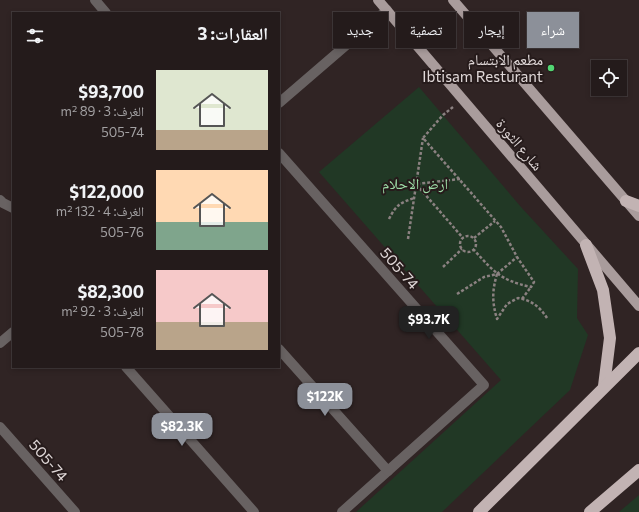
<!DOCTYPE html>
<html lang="ar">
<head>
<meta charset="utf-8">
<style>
	body { margin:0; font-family:Commissioner,"Noto Naskh Arabic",sans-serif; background:#2c2424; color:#f1f3f6; direction:rtl; height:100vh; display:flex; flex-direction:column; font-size:15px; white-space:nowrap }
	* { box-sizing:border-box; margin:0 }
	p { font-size:13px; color:#a3a1a3 }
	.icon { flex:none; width:22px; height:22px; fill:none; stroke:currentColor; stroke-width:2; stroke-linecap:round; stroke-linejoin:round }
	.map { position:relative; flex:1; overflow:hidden; direction:ltr }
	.side { position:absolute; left:12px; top:12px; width:268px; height:356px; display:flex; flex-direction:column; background:#241b1b; border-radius:0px; box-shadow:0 2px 6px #0003,0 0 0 1px #41393a; direction:rtl }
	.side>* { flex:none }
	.hud { position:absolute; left:292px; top:12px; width:287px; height:36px; direction:rtl; display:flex; gap:8px }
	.buttons { position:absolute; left:591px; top:60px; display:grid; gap:8px }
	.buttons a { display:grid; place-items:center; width:36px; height:36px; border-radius:0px; background:#241b1b; box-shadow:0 2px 6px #0003,0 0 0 1px #41393a; font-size:20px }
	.price { position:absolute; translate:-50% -34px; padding:0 9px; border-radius:8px; background:#8c9099; color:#fff; font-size:13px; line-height:26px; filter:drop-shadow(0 1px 2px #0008) }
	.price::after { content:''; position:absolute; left:50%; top:24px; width:12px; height:9px; margin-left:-6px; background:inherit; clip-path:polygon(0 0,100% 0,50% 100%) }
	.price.active { background:#222; color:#fff }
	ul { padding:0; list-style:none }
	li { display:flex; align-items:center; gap:12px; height:100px; padding:0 12px }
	li span { display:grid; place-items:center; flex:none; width:112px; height:80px; border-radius:0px; color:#555 }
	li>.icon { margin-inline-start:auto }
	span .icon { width:48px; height:48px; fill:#fffc; stroke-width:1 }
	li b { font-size:17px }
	h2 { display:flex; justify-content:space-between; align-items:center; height:48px; padding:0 12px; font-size:17px }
	.tag { padding:0 14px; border-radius:0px; background:#241b1b; box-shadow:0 2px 6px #0003,0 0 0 1px #41393a; font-size:14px; line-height:36px }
	.tag.active { background:#8c9099; color:#fff }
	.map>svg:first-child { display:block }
</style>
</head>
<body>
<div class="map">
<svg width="639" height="512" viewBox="0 0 639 512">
	<rect width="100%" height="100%" fill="#302424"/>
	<g fill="#213825">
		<polygon points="419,87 521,207 578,269 577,318 588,335 570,390 442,512 356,512 501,380 319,172"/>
		<polygon points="639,495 639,512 619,512"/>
	</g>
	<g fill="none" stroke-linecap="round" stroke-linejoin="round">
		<g stroke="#8b8181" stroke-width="2.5" stroke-dasharray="3 2" stroke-linecap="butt">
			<path d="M453,107L443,115L423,138L501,227L517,257L534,282L531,287C500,280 494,272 474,250"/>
			<polyline points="460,179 416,184 463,238"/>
			<path d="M389,219C396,205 400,203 414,198"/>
			<circle cx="468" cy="244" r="8"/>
			<polyline points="474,238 495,221"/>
			<polyline points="408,239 423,138"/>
			<polyline points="443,267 462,249"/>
			<polyline points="497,274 517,257"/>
			<path d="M457,294L484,277L497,274C492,291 492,302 497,319L507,304L518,298C531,300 540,307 547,318"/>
			<polyline points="522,299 531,287"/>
		</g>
		<g stroke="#686262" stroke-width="10">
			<polyline points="95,0 106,13"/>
			<polyline points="279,103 387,10"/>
			<polyline points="279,153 484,385 342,512"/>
			<polyline points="0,200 3,203 13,208"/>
			<polyline points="0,343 13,332"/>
			<polyline points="279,349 388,471"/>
			<polyline points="126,367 254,512"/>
			<polyline points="0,427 75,512"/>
		</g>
		<g stroke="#a99c9c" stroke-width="10">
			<polyline points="378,0 639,306"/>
			<polyline points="453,0 639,216"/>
		</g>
		<g stroke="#c2b3b3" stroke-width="12">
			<polyline points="626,201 639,206"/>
			<polyline points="586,245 603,290 610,338 604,386"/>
			<polyline points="479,512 639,353"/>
			<polyline points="590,512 639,470"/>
		</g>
	</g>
	<circle fill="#52d673" stroke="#261b1b" stroke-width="1.5" cx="551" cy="68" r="4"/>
	<g text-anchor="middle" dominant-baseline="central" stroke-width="4" stroke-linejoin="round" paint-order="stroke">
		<g font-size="15" fill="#e0d8d8" stroke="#261b1b" text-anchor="end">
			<text x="543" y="59">مطعم الابتسام<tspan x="543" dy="17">Ibtisam Resturant</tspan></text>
		</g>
		<g font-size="15" fill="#e0d8d8" stroke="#261b1b">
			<text transform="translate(520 144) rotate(50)">شارع الثورة</text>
			<text transform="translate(400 268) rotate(49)">505-74</text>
			<text transform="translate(49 460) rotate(49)">505-74</text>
		</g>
		<g font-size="15" fill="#9fdfa9" stroke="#261b1b">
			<text x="415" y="183">ارض الاحلام</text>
		</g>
	</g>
</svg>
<div class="buttons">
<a><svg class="icon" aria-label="locate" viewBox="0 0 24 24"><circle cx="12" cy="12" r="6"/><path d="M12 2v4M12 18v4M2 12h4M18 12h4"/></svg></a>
</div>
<b class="price active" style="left:429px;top:340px">$93.7K</b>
<b class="price" style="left:325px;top:417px">$122K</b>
<b class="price" style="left:182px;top:447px">$82.3K</b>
<div class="hud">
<a class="tag active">شراء</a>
<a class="tag">إيجار</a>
<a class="tag">تصفية</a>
<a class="tag">جديد</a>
</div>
<section class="side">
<h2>العقارات: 3<svg class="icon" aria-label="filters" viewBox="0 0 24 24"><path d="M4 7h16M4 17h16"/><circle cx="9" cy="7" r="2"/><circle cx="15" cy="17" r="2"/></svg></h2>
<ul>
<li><span style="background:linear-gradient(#dfe7d0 75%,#b9a48a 0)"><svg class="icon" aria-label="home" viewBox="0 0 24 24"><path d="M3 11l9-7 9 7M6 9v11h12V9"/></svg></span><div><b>$93,700</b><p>الغرف: 3 · 89 m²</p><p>505-74</p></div></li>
<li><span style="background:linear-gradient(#ffd9b3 65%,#7fa58c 0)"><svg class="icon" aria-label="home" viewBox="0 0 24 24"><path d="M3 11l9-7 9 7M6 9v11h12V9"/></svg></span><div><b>$122,000</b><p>الغرف: 4 · 132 m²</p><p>505-76</p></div></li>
<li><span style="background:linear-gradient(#f6c9c9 65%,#b9a48a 0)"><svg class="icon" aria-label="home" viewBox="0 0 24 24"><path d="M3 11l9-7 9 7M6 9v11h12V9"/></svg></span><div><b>$82,300</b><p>الغرف: 3 · 92 m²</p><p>505-78</p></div></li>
</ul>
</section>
</div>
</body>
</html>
